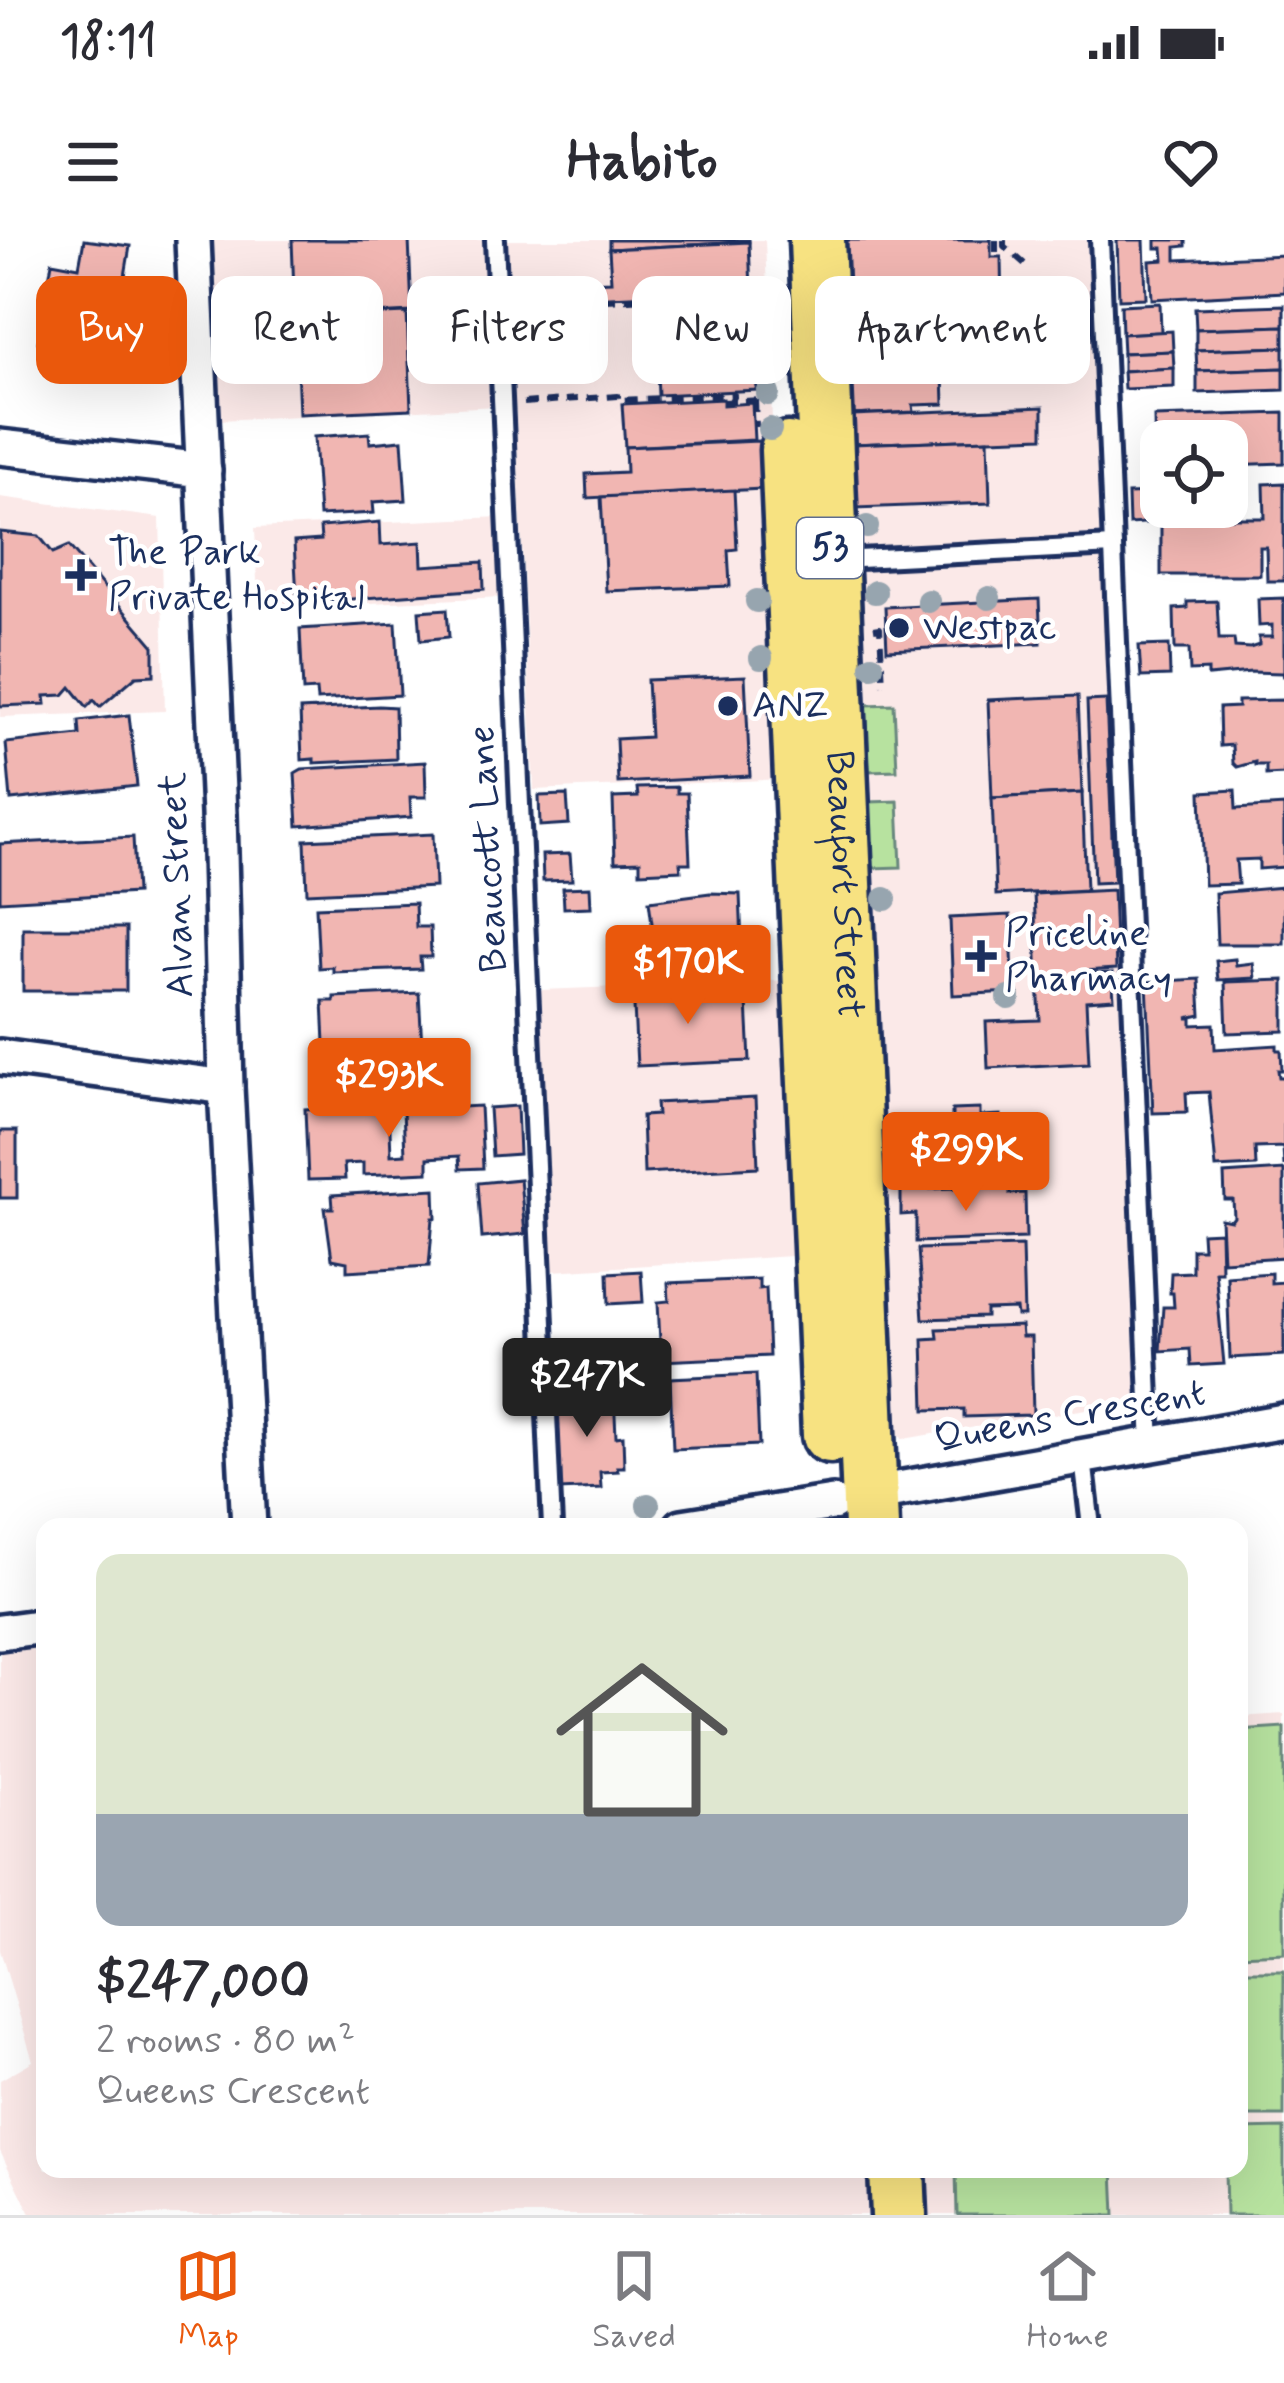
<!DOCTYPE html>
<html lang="en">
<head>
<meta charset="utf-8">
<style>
	body { margin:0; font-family:Mynerve,sans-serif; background:#f2f2f3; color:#2b2b33; height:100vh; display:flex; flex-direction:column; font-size:45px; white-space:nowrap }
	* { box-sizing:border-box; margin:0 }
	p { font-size:39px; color:#7c7c81 }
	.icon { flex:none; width:66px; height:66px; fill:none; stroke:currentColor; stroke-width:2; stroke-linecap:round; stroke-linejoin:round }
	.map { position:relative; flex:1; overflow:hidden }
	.drawer { position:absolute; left:36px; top:1278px; width:1212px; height:660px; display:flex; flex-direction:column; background:#fff; border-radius:24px; box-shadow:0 12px 48px #0002 }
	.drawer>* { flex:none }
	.top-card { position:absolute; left:36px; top:36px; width:1212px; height:108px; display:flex; gap:24px }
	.tools { position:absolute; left:1140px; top:180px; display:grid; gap:24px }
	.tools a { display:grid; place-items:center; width:108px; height:108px; border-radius:24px; background:#fff; box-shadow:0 12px 48px #0002; font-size:60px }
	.price { position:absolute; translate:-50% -102px; padding:0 27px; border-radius:12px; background:#ea580c; color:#fff; font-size:39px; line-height:78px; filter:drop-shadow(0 3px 6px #0008) }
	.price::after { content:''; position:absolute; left:50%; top:72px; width:36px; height:27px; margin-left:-18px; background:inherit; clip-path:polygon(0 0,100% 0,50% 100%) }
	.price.active { background:#222; color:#fff }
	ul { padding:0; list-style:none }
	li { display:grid; align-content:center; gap:24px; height:636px; padding:0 60px }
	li+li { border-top:3px solid #e1e1e2 }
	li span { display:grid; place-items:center; height:372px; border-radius:24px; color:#555 }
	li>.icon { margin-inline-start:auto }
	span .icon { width:216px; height:216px; fill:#fffc; stroke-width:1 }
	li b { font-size:51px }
	.chip { padding:0 42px; border-radius:24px; background:#fff; box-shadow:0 12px 48px #0002; font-size:42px; line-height:108px }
	.chip.active { background:#ea580c; color:#fff }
	.status { display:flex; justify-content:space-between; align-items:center; height:84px; padding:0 60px; background:#fff; direction:ltr }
	.status svg { height:33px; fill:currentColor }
	header { display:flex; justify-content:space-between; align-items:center; height:156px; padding:0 60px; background:#fff; font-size:54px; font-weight:800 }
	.dock { display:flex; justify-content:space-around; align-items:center; height:168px; border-top:3px solid #e1e1e2; background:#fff; font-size:33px; color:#7c7c81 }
	.dock a { display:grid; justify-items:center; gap:6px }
	.dock .active { color:#ea580c }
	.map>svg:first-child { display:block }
</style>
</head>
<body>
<div class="status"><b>18:11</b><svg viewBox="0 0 49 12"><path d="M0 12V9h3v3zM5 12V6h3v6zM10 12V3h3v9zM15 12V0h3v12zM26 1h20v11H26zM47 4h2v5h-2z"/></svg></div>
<header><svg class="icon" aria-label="menu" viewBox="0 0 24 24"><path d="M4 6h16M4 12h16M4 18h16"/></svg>Habito<svg class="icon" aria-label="heart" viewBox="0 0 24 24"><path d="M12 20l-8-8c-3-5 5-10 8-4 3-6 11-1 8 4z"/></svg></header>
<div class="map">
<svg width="1284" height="1975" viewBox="0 0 1284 1975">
	<rect width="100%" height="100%" fill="#fff"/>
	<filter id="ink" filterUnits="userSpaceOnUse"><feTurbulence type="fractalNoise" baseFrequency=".00833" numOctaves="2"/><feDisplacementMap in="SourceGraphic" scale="24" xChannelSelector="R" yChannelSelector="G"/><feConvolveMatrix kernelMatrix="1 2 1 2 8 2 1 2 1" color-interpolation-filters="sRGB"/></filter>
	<g filter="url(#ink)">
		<g fill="#fbe9e8">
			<polygon points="210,0 486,0 497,166 219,180"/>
			<polygon points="507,0 765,0 786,539 534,550"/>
			<polygon points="832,0 1110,0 1160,1157 903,1199 898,1194 892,1088 871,868"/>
			<polygon points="0,257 160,278 165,471 0,477"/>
			<polygon points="501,277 504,357 258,368 255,288"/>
			<polygon points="794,740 807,1015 552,1031 541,750"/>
			<polygon points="45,1391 45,1929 1239,1929 1239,1477 1284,1474 1284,1975 31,1975 0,1911 0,1840 33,1821 0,1710 0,1398"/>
		</g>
		<g fill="#b7e29f" stroke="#69887e" stroke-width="3">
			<polygon points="894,464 897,530 869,531 866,465"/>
			<polygon points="898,561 901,627 871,628 869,562"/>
			<polygon points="1284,1487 1284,1713 1239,1715 1239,1490"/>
			<rect x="1239" y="1731" width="45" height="145"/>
			<polygon points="1284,1888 1284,1975 1226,1975 1225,1929 1239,1929 1239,1889"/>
			<polygon points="956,1929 1113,1929 1115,1975 957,1975"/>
		</g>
		<g fill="#f1b6b2" stroke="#1b2f5e" stroke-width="3">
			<polygon points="84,0 130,6 112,115 38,102 52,22 79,27"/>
			<polygon points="292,0 409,0 412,72 295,78"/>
			<polygon points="609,0 749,0 749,2 609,9"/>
			<polygon points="846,0 991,0 991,17 1001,17 1002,73 848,79"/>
			<polygon points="1117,0 1144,0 1146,58 1119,59"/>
			<polygon points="1156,0 1186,0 1186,6 1176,7 1176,20 1284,15 1284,52 1152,59 1150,21 1164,20 1163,8 1156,8"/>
			<polygon points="749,2 751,50 590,58 589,42 611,41 609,9"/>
			<polygon points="751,57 757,150 658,155 654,62"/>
			<polygon points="1160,63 1161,92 1122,94 1121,65"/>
			<polygon points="1284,65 1284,86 1196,89 1195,68"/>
			<polygon points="407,73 411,169 299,174 295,78"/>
			<polygon points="957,75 958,134 943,135 944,164 913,165 914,172 852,175 848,79"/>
			<polygon points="1284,86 1284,107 1196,110 1196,89"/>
			<polygon points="1172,91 1173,111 1123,113 1122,94"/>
			<polygon points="1284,107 1284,128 1197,131 1196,110"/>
			<polygon points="1173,111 1174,128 1123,131 1123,113"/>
			<polygon points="1174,128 1174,147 1124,149 1123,131"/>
			<polygon points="1284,128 1284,150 1197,153 1197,131"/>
			<polygon points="723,159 723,165 752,163 754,200 625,207 622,164"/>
			<polygon points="1043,167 1043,197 852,204 852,175"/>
			<polygon points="1284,173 1284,223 1227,225 1227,201 1161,201 1161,227 1155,227 1154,177"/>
			<polygon points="369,193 370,203 402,200 406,260 373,262 374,273 319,276 314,197"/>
			<polygon points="988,199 990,263 855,268 852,204"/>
			<polygon points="759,201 762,249 587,258 586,234 626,232 625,207"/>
			<polygon points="1284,243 1284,341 1267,341 1266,307 1260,307 1260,335 1161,335 1161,278 1265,278 1264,244"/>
			<polygon points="734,250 737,309 728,310 730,346 606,351 601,257"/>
			<polygon points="1157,253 1159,282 1129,284 1128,254"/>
			<polygon points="380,282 381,305 421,302 422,326 483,322 484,349 325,361 325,356 297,358 294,302 321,300 320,287"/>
			<polygon points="0,292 39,296 53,313 69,306 154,406 154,435 136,436 100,467 94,460 87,467 71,447 64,455 45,456 46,464 0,466"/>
			<polygon points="1284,358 1284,437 1282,433 1251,432 1208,436 1208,430 1190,431 1189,409 1175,409 1174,369 1187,368 1187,362 1217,361 1219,399 1234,399 1235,407 1250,408 1259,405 1259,397 1272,397 1272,385 1259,386 1258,359"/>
			<polygon points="1039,359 1041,403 887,410 885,367"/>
			<polygon points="447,369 449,397 421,400 419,371"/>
			<polygon points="396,383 400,455 317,460 316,450 303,451 300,389"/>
			<polygon points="1169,405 1170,436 1141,437 1139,406"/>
			<polygon points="745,436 750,536 618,543 616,499 650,497 647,440"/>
			<polygon points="1078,456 1082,553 992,558 988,460"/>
			<polygon points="1106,460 1114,642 1094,643 1087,461"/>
			<polygon points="1284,460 1284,534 1266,535 1266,525 1255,525 1255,522 1237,527 1233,523 1232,505 1220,506 1219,468 1238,467 1238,461"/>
			<polygon points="379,466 395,467 396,519 314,523 314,519 302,520 300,470"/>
			<polygon points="129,475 137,546 11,560 6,503 80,495 79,481"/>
			<polygon points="425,522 426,557 410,557 411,577 298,586 295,533 302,529"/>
			<polygon points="677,547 677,553 687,553 690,623 680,623 681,630 640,632 640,621 615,622 613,558 638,557 637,548"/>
			<polygon points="1235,550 1236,569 1284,566 1284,627 1259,629 1259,619 1236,620 1238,644 1204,645 1201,552"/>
			<polygon points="1082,553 1086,650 996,655 992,558"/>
			<polygon points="567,555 569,584 540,586 539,556"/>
			<polygon points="433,594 435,647 307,653 305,600"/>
			<polygon points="133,597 136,653 0,661 0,604"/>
			<polygon points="570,614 572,640 543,641 542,615"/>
			<polygon points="590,647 591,667 564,668 563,648"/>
			<polygon points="1284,647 1284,704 1217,704 1215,653"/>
			<polygon points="1113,650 1116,729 1085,731 1085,734 1112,733 1114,759 1086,761 1089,823 988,828 986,782 1040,780 1034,654"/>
			<polygon points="710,653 740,654 743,727 659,735 649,661"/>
			<polygon points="415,663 416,687 430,687 431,717 420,717 421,729 333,732 333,727 319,728 316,667"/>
			<polygon points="1010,675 1014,752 953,755 950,678"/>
			<rect x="23" y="688" width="103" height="63"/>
			<polygon points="1235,719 1236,725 1253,723 1255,738 1218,740 1216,721"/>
			<polygon points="1199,739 1201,775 1187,778 1192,778 1192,785 1214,784 1215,809 1277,805 1277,810 1281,810 1282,830 1278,830 1279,837 1284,837 1284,926 1283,907 1255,908 1256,926 1216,928 1209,852 1186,853 1187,872 1153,873 1147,742"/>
			<polygon points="1284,740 1284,791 1227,793 1225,742"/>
			<polygon points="694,744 695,760 731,758 732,763 747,762 750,821 637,826 633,746"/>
			<polygon points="419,753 423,823 342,827 342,820 325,803 323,761 334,761 334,757"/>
			<polygon points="755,858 758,927 644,933 642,876 657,875 656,863"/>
			<polygon points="389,864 391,915 405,914 403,870 480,866 483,928 460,929 459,916 428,918 428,932 363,935 363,923 344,924 345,939 308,940 305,869"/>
			<polygon points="517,866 519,914 492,916 489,868"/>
			<polygon points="980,869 980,876 1001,875 1003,939 913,942 913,916 927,915 926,885 952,884 952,870"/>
			<rect x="0" y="891" width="17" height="67"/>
			<polygon points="1284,930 1284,1017 1223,1021 1221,979 1231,981 1234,977 1233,960 1225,960 1224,934"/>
			<polygon points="520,939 525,994 482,998 478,943"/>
			<polygon points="1010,946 1010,954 1025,953 1026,998 916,1002 916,974 901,975 901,950"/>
			<polygon points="435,949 436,978 433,978 429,1026 347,1031 347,1022 332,1019 325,968 333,968 332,955"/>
			<polygon points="1220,992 1221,1031 1215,1031 1224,1124 1191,1126 1190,1109 1160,1111 1163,1067 1174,1067 1173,1053 1170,1053 1171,1033 1192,1032 1192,1009 1203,1009 1202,993"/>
			<polygon points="1022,1006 1024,1076 1017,1076 1016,1069 986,1070 986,1077 923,1079 918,1009"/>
			<polygon points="641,1031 643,1062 609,1064 608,1033"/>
			<polygon points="1271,1033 1271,1043 1284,1042 1284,1115 1230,1118 1227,1036"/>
			<polygon points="759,1039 759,1049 766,1048 769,1116 661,1121 658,1062 669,1061 668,1043"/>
			<polygon points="1021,1086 1022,1097 1031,1097 1033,1175 964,1177 964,1169 925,1170 923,1099 938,1098 937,1089"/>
			<polygon points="756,1134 759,1205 673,1209 670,1138"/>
			<polygon points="614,1153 616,1197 623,1196 624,1227 617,1227 618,1231 600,1232 601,1248 560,1250 556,1166 563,1155"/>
		</g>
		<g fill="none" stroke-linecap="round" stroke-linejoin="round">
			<defs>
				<g id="service">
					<polyline points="495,0 552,1287"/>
					<polyline points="1100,0 1151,1207"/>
					<polyline points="839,320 1113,306"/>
					<polyline points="1083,1219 1091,1287"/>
				</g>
				<g id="minor">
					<polyline points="193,0 219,574 226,847 249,1287"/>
					<polyline points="0,207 204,230"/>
					<polyline points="0,817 226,847"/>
					<polyline points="870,1254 1284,1181"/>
					<polyline points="682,1287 833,1263"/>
					<polyline points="0,1392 45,1386"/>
				</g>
				<g id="primary">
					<path id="s1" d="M817,0L871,1287"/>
					<polyline points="788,210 830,1195"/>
					<polyline points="897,1929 899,1975"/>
				</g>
			</defs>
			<use href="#service" stroke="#1b2f5e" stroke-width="26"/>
			<use href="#minor" stroke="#1b2f5e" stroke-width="42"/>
			<use href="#primary" stroke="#1b2f5e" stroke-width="63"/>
			<g stroke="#1b2f5e" stroke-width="6" stroke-dasharray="12 9" stroke-linecap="butt">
				<polyline points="996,0 996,17"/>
				<polyline points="1004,0 1004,6 1026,25"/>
				<polyline points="520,64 758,53"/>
				<polyline points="755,160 756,187"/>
				<polyline points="723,162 763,160"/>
				<polyline points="524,163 618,156 618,160 734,155 731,161"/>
				<polyline points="874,389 880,388 883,445"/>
			</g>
			<use href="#service" stroke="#fff" stroke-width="16"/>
			<use href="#minor" stroke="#fff" stroke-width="33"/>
			<use href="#primary" stroke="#f7e281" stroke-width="54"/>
		</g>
		<g fill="#97a5af">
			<circle cx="768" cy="125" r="12"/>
			<circle cx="768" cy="154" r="12"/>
			<circle cx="770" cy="189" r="12"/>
			<circle cx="867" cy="287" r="12"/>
			<circle cx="875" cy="352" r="12"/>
			<circle cx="989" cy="358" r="12"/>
			<circle cx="757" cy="361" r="12"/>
			<circle cx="928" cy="361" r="12"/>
			<circle cx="761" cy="418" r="12"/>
			<circle cx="872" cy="426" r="12"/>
			<circle cx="885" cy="659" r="12"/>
			<circle cx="1009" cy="758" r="12"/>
			<circle cx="648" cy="1265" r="12"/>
		</g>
	</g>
	<g fill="#1b2f5e" stroke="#fff" stroke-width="4.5">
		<path d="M75 317h12v12h12v12h-12v12h-12v-12h-12v-12h12z"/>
		<circle cx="899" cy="388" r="12"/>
		<circle cx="728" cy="466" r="12"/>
		<path d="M975 698h12v12h12v12h-12v12h-12v-12h-12v-12h12z"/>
	</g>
	<g text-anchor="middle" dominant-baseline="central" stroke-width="9" stroke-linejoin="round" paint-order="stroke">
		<rect fill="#fff" stroke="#5f6d8e" stroke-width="3" x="797" y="278" width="66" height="60" rx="9"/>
		<g font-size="36" font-weight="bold" fill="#1b2f5e">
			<text x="830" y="308">53</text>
		</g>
		<g font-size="39" fill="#1b2f5e" stroke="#fff" text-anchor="start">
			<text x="108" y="313">The Park<tspan x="108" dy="45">Private Hospital</tspan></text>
			<text x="923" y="388">Westpac</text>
			<text x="752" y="466">ANZ</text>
			<text x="1005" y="694">Priceline<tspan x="1005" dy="45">Pharmacy</tspan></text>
		</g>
		<g font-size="39" fill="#1b2f5e" stroke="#fff">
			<text transform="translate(489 609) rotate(-93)">Beaucott Lane</text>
			<text stroke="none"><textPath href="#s1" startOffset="645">Beaufort Street</textPath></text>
			<text transform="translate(178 645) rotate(-92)">Alvan Street</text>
			<text transform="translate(1070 1177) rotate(-10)">Queens Crescent</text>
		</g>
	</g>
</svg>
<div class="tools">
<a><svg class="icon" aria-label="locate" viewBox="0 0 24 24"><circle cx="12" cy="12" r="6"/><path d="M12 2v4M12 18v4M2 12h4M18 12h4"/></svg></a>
</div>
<b class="price" style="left:688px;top:787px">$170K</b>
<b class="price" style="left:389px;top:900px">$293K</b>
<b class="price" style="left:966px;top:974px">$299K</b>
<b class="price active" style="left:587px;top:1200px">$247K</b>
<div class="top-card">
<a class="chip active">Buy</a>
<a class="chip">Rent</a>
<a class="chip">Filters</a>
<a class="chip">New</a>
<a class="chip">Apartment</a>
</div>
<section class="drawer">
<ul>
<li><span style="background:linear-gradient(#dfe7d0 70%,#9aa5b1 0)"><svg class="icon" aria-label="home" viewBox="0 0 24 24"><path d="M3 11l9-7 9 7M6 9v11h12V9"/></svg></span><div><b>$247,000</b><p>2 rooms · 80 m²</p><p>Queens Crescent</p></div></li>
</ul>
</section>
</div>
<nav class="dock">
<a class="active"><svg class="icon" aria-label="map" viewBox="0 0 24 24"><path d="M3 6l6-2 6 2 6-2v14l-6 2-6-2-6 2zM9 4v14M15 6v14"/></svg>Map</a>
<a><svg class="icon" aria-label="saved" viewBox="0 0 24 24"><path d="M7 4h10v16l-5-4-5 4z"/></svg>Saved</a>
<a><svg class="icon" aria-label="home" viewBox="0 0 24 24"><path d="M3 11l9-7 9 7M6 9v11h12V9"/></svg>Home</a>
</nav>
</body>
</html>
